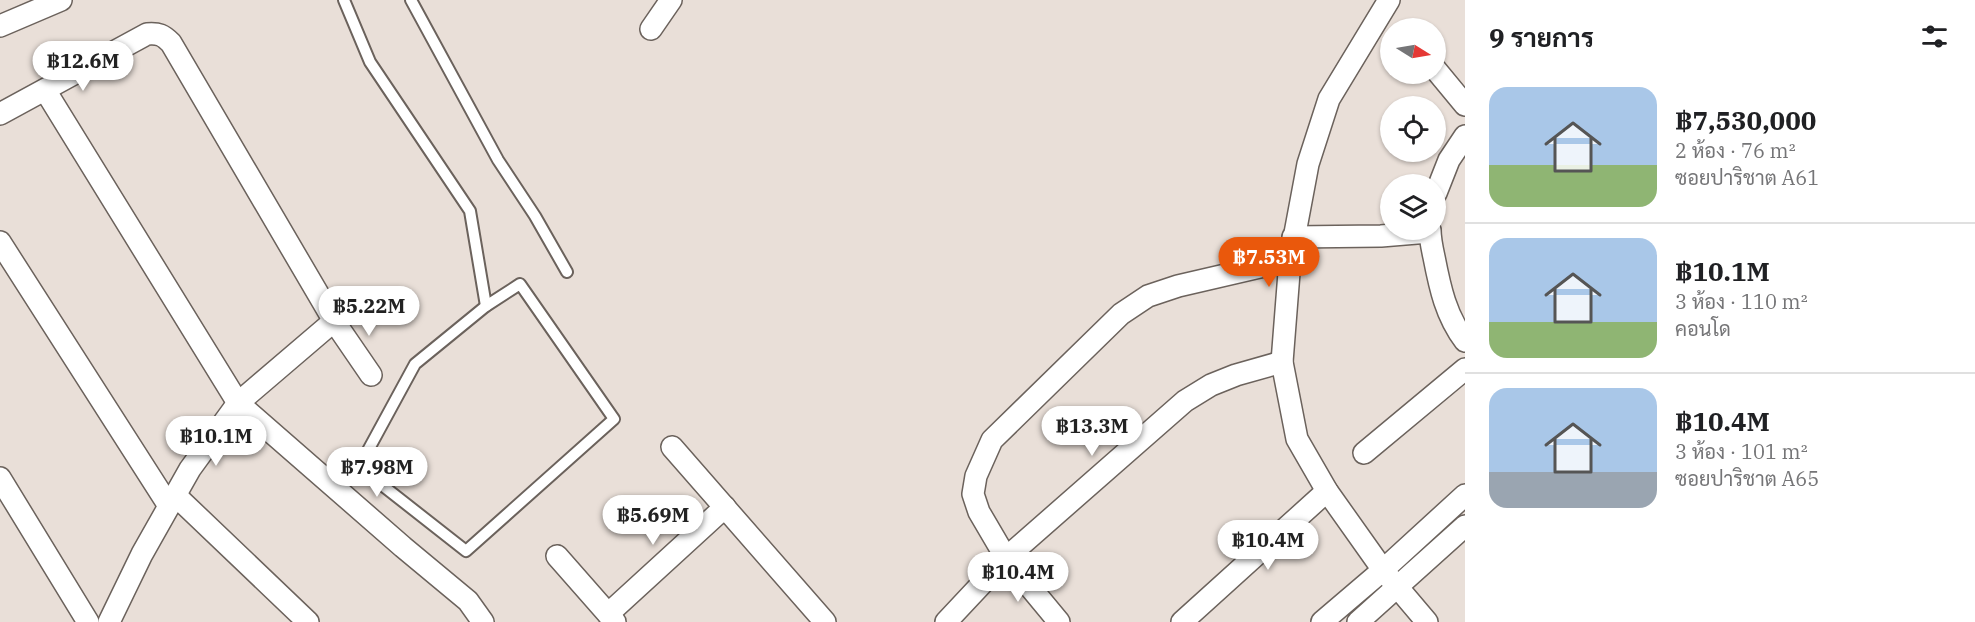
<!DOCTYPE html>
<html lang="th">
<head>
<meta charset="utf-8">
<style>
	body { margin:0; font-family:"IBM Plex Serif",Sarabun,serif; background:#f6f6f6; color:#202124; height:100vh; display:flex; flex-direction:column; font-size:22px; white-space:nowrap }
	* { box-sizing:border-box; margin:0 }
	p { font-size:20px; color:#757577 }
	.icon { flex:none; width:33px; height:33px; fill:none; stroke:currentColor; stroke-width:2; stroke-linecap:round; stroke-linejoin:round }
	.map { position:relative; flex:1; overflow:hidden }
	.drawer { display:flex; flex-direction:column; background:#fff; width:510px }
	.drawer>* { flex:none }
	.needle { width:39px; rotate:101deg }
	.controls { position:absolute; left:1380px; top:18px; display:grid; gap:12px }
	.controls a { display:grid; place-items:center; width:66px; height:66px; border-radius:50%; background:#fff; box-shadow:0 2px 4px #0004; font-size:30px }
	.price { position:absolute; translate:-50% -51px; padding:0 14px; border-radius:21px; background:#fff; color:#222; font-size:20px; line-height:39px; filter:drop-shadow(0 2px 3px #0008) }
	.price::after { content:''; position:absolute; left:50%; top:36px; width:18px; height:14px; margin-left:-9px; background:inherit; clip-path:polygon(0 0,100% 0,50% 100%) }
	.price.on { background:#ea580c; color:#fff }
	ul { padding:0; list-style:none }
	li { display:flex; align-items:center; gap:18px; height:150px; padding:0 24px }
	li+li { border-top:2px solid #e0e0e0 }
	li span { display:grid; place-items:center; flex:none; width:168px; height:120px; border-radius:18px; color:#555 }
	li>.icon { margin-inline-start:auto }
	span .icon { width:72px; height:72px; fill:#fffc; stroke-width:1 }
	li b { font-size:26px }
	h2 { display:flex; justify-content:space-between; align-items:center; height:72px; padding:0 24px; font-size:26px }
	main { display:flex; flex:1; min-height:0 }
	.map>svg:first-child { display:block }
</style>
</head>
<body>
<main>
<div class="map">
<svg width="1465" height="622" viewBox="0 0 1465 622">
	<rect width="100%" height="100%" fill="#e9dfd8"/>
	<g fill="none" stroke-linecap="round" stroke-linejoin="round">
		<defs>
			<g id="lane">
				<polyline points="344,0 370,62 470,211 486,306"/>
				<polyline points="411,0 498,160 535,216 567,272"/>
				<polygon points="520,284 614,419 466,551 359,467 415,364 486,306"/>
			</g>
			<g id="street">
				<polyline points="1389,0 1329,99 1308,164 1290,260 1282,362 1297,439 1327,491 1383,570 1427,622"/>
				<polyline points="0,26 61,0"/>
				<polyline points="651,29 671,0"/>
				<polyline points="1436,70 1465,105"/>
				<polyline points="45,90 238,403 403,547 468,601 483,622"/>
				<path d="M0,114L147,34C159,33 163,35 171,43L334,321L371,375"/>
				<polyline points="1436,193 1449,160 1465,136"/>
				<path d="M1430,230C1430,239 1432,248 1434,257C1440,288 1446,316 1465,341"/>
				<polyline points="1293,237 1381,236 1429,232"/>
				<polyline points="0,242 169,506"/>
				<polyline points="672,447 825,622"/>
				<polyline points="1364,453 1465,369"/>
				<polyline points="0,478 88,622"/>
				<polyline points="175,495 308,622"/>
				<polyline points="557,556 615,622"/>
				<polyline points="608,614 725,507"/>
				<polyline points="109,622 142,554 190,469 238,403 334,321"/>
				<polyline points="946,622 1006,558 1185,401 1211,385 1236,375 1282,362"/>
				<polyline points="1059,622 1006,558 979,512 973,494 976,476 992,440 1121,314 1148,296 1178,286 1290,260"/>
				<polyline points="1182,622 1327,491"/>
				<polyline points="1322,622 1383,570 1465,495"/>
				<polyline points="1358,622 1465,526"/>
			</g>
		</defs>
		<use href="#lane" stroke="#6b625c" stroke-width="14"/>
		<use href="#street" stroke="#6b625c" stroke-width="24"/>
		<use href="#lane" stroke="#fff" stroke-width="10"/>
		<use href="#street" stroke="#fff" stroke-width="21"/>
	</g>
</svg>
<div class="controls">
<a><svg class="needle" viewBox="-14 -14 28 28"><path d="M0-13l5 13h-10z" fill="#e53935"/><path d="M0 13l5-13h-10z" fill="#757577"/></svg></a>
<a><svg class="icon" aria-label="locate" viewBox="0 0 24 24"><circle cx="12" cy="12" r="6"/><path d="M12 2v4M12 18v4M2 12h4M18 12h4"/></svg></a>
<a><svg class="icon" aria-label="layers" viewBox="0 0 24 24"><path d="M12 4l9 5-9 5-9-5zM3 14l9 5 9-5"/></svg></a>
</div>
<b class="price" style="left:83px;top:92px">฿12.6M</b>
<b class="price on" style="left:1269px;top:288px">฿7.53M</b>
<b class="price" style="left:369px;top:337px">฿5.22M</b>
<b class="price" style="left:1092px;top:457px">฿13.3M</b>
<b class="price" style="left:216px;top:467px">฿10.1M</b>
<b class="price" style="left:377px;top:498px">฿7.98M</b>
<b class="price" style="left:653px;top:546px">฿5.69M</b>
<b class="price" style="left:1268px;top:571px">฿10.4M</b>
<b class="price" style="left:1018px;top:603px">฿10.4M</b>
</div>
<section class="drawer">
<h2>9 รายการ<svg class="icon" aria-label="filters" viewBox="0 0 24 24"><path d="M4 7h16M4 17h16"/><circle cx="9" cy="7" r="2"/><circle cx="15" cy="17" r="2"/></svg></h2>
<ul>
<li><span style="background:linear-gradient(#a9c7e8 65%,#8fb573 0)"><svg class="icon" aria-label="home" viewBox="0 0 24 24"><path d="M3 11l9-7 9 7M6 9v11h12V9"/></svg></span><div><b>฿7,530,000</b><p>2 ห้อง · 76 m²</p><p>ซอยปาริชาต A61</p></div></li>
<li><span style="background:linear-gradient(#a9c7e8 70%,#8fb573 0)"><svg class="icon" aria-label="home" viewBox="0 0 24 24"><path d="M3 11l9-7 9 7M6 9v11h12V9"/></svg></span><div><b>฿10.1M</b><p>3 ห้อง · 110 m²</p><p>คอนโด</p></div></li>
<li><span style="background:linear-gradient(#a9c7e8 70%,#9aa5b1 0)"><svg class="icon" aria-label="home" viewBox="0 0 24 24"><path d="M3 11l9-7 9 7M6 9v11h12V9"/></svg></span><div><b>฿10.4M</b><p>3 ห้อง · 101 m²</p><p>ซอยปาริชาต A65</p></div></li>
</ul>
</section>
</main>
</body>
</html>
